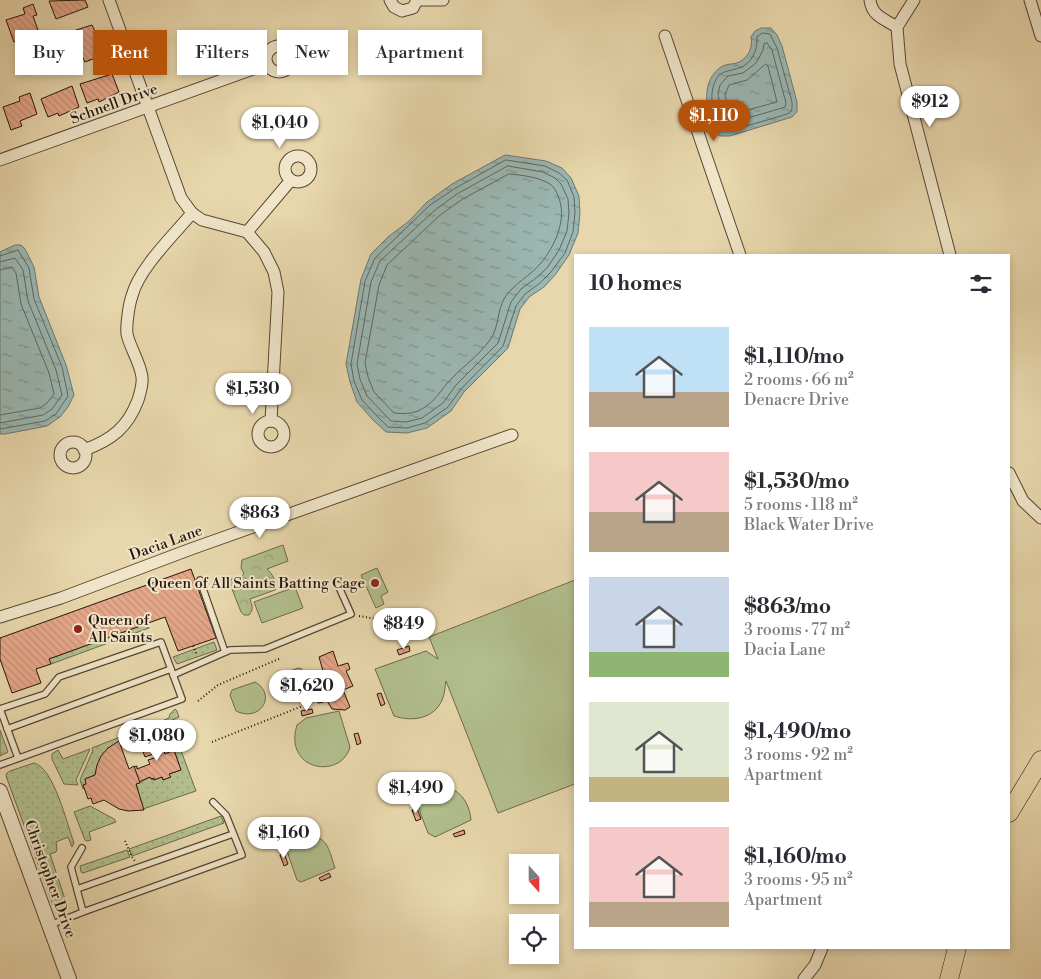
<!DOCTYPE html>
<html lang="en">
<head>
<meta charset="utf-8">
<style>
	body { margin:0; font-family:"Libre Bodoni",serif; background:#f7f7f7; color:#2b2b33; height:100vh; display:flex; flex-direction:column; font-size:19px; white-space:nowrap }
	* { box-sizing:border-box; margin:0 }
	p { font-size:16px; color:#7c7c81 }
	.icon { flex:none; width:28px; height:28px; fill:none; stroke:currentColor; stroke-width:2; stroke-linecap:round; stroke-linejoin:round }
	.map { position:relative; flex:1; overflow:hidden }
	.drawer { position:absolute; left:574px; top:254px; width:436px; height:695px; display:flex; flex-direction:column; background:#fff; border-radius:0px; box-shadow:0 2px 8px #0003 }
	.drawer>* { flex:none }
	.banner { position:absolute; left:15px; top:30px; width:475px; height:45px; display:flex; gap:10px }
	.needle { width:32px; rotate:159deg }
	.buttons { position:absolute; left:509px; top:854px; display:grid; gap:10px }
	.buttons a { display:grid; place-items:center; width:50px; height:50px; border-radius:0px; background:#fff; box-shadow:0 2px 8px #0003; font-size:25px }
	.price { position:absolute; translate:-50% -42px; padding:0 11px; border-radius:18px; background:#fff; color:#222; font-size:16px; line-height:32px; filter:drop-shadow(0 1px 2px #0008) }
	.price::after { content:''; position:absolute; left:50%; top:30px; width:15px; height:11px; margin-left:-8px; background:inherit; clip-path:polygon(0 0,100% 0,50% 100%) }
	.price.active { background:#b45309; color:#fff }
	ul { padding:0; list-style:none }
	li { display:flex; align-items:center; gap:15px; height:125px; padding:0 15px }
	li span { display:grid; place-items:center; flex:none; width:140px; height:100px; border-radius:0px; color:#555 }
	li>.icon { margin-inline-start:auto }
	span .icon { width:60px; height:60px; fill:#fffc; stroke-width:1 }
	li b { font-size:21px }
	h2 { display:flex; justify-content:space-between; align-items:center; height:60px; padding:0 15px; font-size:21px }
	.pill { padding:0 18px; border-radius:0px; background:#fff; box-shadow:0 2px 8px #0003; font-size:18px; line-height:45px }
	.pill.active { background:#b45309; color:#fff }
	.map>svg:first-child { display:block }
</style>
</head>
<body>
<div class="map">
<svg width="1041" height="979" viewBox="0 0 1041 979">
	<defs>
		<pattern id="grass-dots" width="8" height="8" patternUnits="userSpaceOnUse" patternTransform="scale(1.25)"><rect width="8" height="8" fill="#b2bf8d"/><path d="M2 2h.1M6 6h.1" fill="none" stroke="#99a378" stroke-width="1.8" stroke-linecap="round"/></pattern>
		<pattern id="forest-crowns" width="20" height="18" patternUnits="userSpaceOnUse" patternTransform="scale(1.25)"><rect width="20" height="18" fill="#b2bf8d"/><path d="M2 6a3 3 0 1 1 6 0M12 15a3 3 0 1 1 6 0" fill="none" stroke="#99a378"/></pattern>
		<pattern id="water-ripples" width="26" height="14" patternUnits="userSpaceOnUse" patternTransform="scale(1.25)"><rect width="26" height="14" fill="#9ab7b3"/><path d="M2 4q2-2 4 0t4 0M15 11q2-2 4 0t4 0" fill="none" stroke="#7e9490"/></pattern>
		<pattern id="building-back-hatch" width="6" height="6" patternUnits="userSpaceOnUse" patternTransform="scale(1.25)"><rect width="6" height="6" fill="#e5a789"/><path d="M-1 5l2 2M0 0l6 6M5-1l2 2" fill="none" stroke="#c48f75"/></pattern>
	</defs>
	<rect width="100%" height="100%" fill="#e8d7ac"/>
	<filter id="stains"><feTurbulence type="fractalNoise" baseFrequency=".004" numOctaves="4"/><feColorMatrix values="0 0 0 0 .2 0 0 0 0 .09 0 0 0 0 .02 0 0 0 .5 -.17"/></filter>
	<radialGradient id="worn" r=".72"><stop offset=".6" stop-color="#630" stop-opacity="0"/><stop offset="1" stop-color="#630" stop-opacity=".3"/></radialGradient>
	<g fill="url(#grass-dots)" stroke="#6c6a4c">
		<polygon points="148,623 149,628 51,664 49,659"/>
		<polygon points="214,642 217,650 177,664 173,657"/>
		<polygon points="175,709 177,711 179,717 170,721 196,791 143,809 136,784 150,777 151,779 154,780 162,777 163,780 170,777 169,774 181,770 174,751 165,754 151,726 169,718 170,714"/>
		<polygon points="0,730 8,752 0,756"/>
		<polygon points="135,731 141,744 128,749 123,736"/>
		<path d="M120,737L123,746L121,747L119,741C106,750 98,759 95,775L85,779L86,784L83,785L84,788L83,789L80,780L93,750L92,748Z"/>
		<polygon points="90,749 76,780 78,785 64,784 52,759 52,754 58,750 63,759"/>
		<path d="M34,763C54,768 67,824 74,843L72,847L68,837L56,842L57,849L56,852L50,854L68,908C62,914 58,909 53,905L6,776L7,773L10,771Z"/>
		<polygon points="90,806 114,819 116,822 89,832 91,840 87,841 85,840 74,812"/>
		<polygon points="221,816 224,823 132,856 129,849"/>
		<polygon points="127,850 130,857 83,873 81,872 80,866"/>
	</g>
	<path fill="url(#forest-crowns)" stroke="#6c6a4c" d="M283,545L288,561L267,569C272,573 278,584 275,590L250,599C252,606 254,609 249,615H244L241,612L230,584V580L235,577L240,578L244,574L241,568L242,560Z"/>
	<g fill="#b2bf8d" stroke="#6c6a4c">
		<polygon points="377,568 388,592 381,596 384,604 376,608 361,575"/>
		<path d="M575,580V784L498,813L446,681C445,686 445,694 442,700C434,719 412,722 394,716L375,669L426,651L438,659L429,637Z"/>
		<polygon points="295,587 303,608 262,623 254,602"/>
		<path d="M298,668L302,669C303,674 307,680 307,685C308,699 291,699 282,696C275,691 274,684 277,676Z"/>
		<path d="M255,682C277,694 261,723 236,711L230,695L232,690Z"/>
		<path d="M339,711L350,747C341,780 283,771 297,725L306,718Z"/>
		<path d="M434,787C456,784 469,799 471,820L435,837L428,833C421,813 410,800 434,787Z"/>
		<path d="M309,835C329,838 329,851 335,868L301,882L297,880L288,854L287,848L296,838Z"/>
	</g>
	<g fill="url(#water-ripples)" stroke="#6c7770">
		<path d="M761,28H771L777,35L782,46L797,102V112L792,117L730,136H720L711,130C709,114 703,95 710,80C713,74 718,68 723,66C728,63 734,65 739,62C749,57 753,47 751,37L755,31Z"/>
		<polygon points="505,155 546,161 562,168 571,178 579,196 580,213 578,233 569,255 555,275 544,287 529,297 520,309 508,348 464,392 451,411 427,428 407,433 386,432 373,420 357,402 350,382 346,364 361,279 371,254 388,237 409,221 427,202 452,184"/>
		<polygon points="15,245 21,245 25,249 34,267 39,297 66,365 74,395 68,407 60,417 47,426 5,434 0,434 0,252"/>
	</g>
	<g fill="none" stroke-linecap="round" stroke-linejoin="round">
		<g stroke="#606660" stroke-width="1">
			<path d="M763,33L770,34L777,48L792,102C792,106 793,111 789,113C783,116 726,132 722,131C719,130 718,128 716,126C714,113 709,97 714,84C719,70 727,72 739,68C752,64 758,50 757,37Z"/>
			<polygon points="767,43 772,50 786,103 785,107 728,124 723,124 718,94 720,85 728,76 743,73 756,63 763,50 764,44"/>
			<polygon points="766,64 768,66 777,102 729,115 725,94 729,85 747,80"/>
			<polygon points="506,160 545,166 559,173 567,180 574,197 575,213 573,232 565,253 551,272 540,283 525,294 516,306 503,346 461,389 448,407 425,423 407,428 388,427 377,416 362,400 354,381 351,364 365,281 375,258 430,205 454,189"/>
			<polygon points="508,166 543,172 555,178 561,184 568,199 569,213 567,231 559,250 547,268 536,278 521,289 511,302 498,343 456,385 443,403 422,418 406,422 391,421 367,396 360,379 357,364 371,282 380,261 435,210 457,194"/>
			<path d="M509,174C522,175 538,177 550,184C554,187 556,191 558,196C568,218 555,246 541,263C530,276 515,283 505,297C497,310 499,328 490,340C480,354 464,366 452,378C440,390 437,401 420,410C412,414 403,414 394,413L374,392L368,377L365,363L379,285L387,265L439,216L461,200Z"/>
			<polyline points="0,256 18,250 29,268 34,299 62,367 68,396 56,414 45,421 0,429"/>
			<polyline points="0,262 15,258 23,270 28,301 56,370 62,395 52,409 43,415 0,423"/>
			<polyline points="0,270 12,267 16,273 21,304 49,373 54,394 47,403 40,408 0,415"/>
		</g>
	</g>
	<g fill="url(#building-back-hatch)" stroke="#27160c">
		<polygon points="85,0 88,7 56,19 49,1"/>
		<polygon points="33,4 37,15 33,16 39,33 14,42 6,20 25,14 23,8"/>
		<polygon points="92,25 101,44 99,45 103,55 85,62 82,56 80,57 77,45 73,46 70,38 75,36 73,31"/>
		<polygon points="112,74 119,92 99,102 98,99 87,103 80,84"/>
		<polygon points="72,86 79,107 59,116 58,113 48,117 41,99"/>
		<polygon points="30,93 37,114 20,121 22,126 11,130 3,107 20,101 19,97"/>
		<polygon points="191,569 216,638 178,651 165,617 49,659 51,664 36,669 41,683 12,693 0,659 0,638"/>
		<polygon points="409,646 410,651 399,655 397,650"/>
		<polygon points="333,651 338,666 348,663 350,669 346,671 353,686 343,690 350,707 345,710 332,709 327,701 319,703 315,701 311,688 311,685 315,681 325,678 319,657"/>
		<polygon points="381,693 385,704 381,706 377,694"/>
		<polygon points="312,709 313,713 302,716 301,711"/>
		<polygon points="358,733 361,743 357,745 354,734"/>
		<polygon points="159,737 165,754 174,750 181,770 169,774 171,777 163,780 162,777 154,780 154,778 151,779 150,777 139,782 133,767 137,766 137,769 150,764 148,760 160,756 159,752 145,757 140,744"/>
		<polygon points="119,741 129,769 134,766 140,783 136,784 144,810 128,811 119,809 104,800 93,804 91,798 88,799 83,785 86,784 85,779 95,775 97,765 101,756 108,748"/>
		<polygon points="417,808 421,819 416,821 412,810"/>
		<polygon points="464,830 465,834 455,837 453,834"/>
		<polygon points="284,853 288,864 284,866 280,855"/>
		<polygon points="329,873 331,877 321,881 319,878"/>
	</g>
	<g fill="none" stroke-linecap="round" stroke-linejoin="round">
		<defs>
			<g id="service">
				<polyline points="200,580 225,652"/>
				<polyline points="173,675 230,650 265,649 351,614 338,585"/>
				<polyline points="0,709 45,694 59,677 161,642 182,699 0,765"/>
				<polyline points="0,709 18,758"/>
				<polyline points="7,729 171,669"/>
				<polyline points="77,889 233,834"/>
				<polyline points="83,912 242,855 226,815 213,802"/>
				<polyline points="50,925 83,912 71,867 82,848"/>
			</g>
			<g id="minor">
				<polyline points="109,0 181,198 192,213 202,220 247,232 264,252 274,272 278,292 271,421"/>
				<polyline points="390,0 394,7 402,11 413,8 417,0"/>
				<polyline points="417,0 443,0"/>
				<path d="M870,0C872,16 884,19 897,27"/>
				<polyline points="914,0 897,27 900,64 950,255"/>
				<polyline points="1030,0 1041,36"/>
				<polyline points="665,36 740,255"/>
				<circle cx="279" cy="59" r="13"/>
				<circle cx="298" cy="169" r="13"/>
				<polyline points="0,160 267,64"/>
				<polyline points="247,232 291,180"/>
				<circle cx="271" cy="434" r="13"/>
				<circle cx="73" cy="455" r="13"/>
				<path d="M84,450C112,440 128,427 138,400C140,393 143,385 142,377C140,362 130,348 127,334C126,325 129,304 132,296C139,268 174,235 192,213"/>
				<polyline points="1009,473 1023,501 1041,518"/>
				<polyline points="0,617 61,598 191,549 512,435"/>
				<polyline points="804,979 815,965 822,948"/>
			</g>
			<polyline id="tertiary" points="0,791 69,979"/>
			<g id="primary">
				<polyline points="1009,813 1041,760"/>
				<polyline points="949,979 957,948"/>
			</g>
		</defs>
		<use href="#service" stroke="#574634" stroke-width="8"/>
		<use href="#minor" stroke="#574634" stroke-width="13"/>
		<use href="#tertiary" stroke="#574634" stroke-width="16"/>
		<use href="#primary" stroke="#27160c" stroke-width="19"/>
		<g stroke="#27160c" stroke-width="2" stroke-dasharray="1 2.5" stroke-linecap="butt">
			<polyline points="359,616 377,619 408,636"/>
			<polyline points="193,646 197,655"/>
			<polyline points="198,701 218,685 281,658"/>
			<polyline points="212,742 315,701"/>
			<polyline points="125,841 132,857 135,861"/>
		</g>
		<use href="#service" stroke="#f0e5c9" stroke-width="5.5"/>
		<use href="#minor" stroke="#f0e5c9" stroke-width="11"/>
		<use href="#tertiary" stroke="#f0e5c9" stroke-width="14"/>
		<use href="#primary" stroke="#e8d7ac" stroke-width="18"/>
	</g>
	<g fill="#8f2418" stroke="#f0e5c9" stroke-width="2">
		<circle cx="375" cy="583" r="5"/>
		<circle cx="78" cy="629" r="5"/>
	</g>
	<g text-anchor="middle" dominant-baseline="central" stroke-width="4" stroke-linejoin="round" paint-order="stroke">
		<g font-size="15" fill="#27160c" stroke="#f0e5c9">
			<text transform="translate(114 104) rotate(-20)">Schnell Drive</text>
			<text transform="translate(166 543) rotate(-20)">Dacia Lane</text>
			<text transform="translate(50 879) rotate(70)">Christopher Drive</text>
		</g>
		<g font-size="15" fill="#27160c" stroke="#f0e5c9" text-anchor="end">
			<text x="365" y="583">Queen of All Saints Batting Cage</text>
			<text x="88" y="620" text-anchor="start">Queen of<tspan x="88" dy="17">All Saints</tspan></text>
		</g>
	</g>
	<rect width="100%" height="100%" filter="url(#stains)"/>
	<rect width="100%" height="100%" fill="url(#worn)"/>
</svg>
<div class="buttons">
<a><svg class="needle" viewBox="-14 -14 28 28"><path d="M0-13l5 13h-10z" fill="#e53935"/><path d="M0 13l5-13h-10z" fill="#7c7c81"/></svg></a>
<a><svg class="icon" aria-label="locate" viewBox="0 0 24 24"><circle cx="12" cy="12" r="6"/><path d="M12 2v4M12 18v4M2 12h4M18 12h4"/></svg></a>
</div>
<b class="price" style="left:930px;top:128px">$912</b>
<b class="price active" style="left:714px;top:142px">$1,110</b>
<b class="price" style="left:280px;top:149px">$1,040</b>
<b class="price" style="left:253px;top:415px">$1,530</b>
<b class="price" style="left:260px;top:539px">$863</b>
<b class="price" style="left:404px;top:650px">$849</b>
<b class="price" style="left:307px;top:712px">$1,620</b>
<b class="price" style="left:157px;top:762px">$1,080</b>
<b class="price" style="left:416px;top:814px">$1,490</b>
<b class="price" style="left:284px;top:859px">$1,160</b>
<div class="banner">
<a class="pill">Buy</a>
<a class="pill active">Rent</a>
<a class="pill">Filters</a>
<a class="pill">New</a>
<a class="pill">Apartment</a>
</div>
<section class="drawer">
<h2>10 homes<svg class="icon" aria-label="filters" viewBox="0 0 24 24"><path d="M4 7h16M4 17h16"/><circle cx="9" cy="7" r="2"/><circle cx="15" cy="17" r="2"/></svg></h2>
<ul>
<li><span style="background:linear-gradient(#bfe0f5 65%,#b9a48a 0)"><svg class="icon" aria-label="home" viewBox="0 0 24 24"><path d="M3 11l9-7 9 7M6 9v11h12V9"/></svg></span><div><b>$1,110/mo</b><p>2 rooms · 66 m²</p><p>Denacre Drive</p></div></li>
<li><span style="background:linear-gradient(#f6c9c9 60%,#b9a48a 0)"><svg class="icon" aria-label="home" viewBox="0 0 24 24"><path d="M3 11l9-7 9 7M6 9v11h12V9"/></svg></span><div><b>$1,530/mo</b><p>5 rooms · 118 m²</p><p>Black Water Drive</p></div></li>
<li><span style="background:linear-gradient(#c9d6e8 75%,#8fb573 0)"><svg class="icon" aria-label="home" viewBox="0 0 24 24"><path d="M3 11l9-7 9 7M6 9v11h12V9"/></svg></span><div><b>$863/mo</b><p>3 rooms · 77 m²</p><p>Dacia Lane</p></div></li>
<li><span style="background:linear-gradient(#dfe7d0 75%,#c2b280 0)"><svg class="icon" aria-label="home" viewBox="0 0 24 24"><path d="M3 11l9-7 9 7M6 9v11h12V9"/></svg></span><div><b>$1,490/mo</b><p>3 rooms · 92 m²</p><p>Apartment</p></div></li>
<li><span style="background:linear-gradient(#f6c9c9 75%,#b9a48a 0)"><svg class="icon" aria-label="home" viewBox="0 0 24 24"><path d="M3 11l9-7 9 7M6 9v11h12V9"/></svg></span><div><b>$1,160/mo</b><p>3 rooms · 95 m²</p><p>Apartment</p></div></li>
</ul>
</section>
</div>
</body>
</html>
